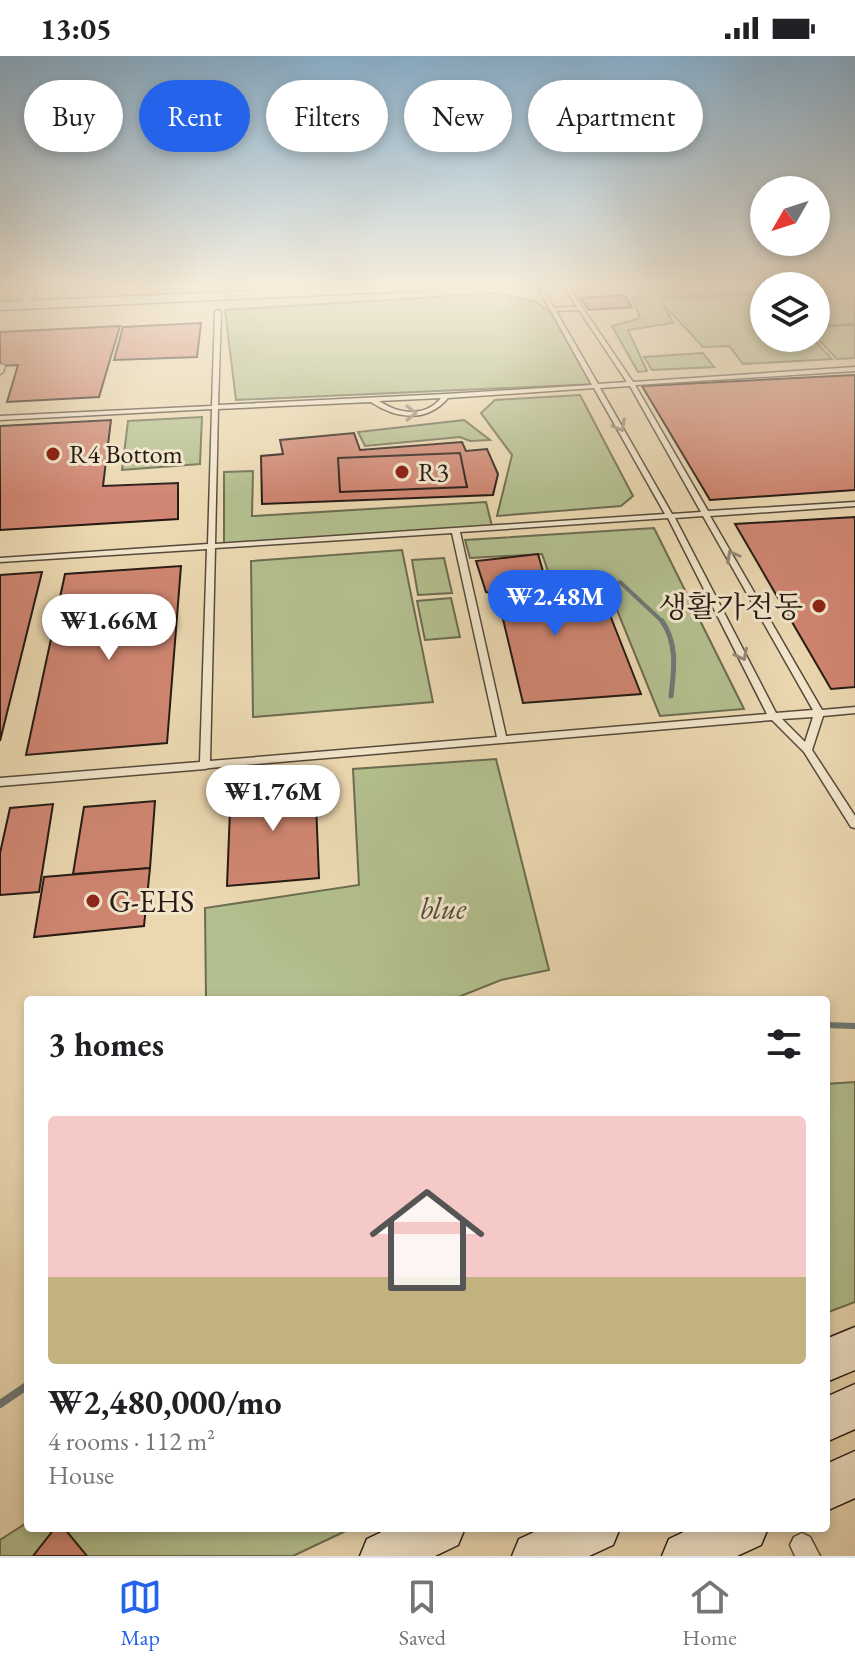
<!DOCTYPE html>
<html lang="en">
<head>
<meta charset="utf-8">
<style>
	body { margin:0; font-family:"EB Garamond","Noto Serif KR",serif; background:#f2f2f2; color:#202124; height:100vh; display:flex; flex-direction:column; font-size:30px; white-space:nowrap }
	* { box-sizing:border-box; margin:0 }
	p { font-size:26px; color:#757577 }
	.icon { flex:none; width:44px; height:44px; fill:none; stroke:currentColor; stroke-width:2; stroke-linecap:round; stroke-linejoin:round }
	.map { position:relative; flex:1; overflow:hidden }
	.details { position:absolute; left:24px; top:940px; width:806px; height:536px; display:flex; flex-direction:column; background:#fff; border-radius:8px; box-shadow:0 4px 12px #0003 }
	.details>* { flex:none }
	.top-card { position:absolute; left:24px; top:24px; width:808px; height:72px; display:flex; gap:16px }
	.needle { width:52px; rotate:231deg }
	.tools { position:absolute; left:750px; top:120px; display:grid; gap:16px }
	.tools a { display:grid; place-items:center; width:80px; height:80px; border-radius:50%; background:#fff; box-shadow:0 4px 12px #0003; font-size:40px }
	.price { position:absolute; translate:-50% -68px; padding:0 18px; border-radius:28px; background:#fff; color:#222; font-size:26px; line-height:52px; filter:drop-shadow(0 2px 4px #0008) }
	.price::after { content:''; position:absolute; left:50%; top:48px; width:24px; height:18px; margin-left:-12px; background:inherit; clip-path:polygon(0 0,100% 0,50% 100%) }
	.price.selected { background:#2563eb; color:#fff }
	ul { padding:0; list-style:none }
	li { display:grid; align-content:center; gap:16px; height:424px; padding:0 24px }
	li+li { border-top:2px solid #e0e0e0 }
	li span { display:grid; place-items:center; height:248px; border-radius:8px; color:#555 }
	li>.icon { margin-inline-start:auto }
	span .icon { width:144px; height:144px; fill:#fffc; stroke-width:1 }
	li b { font-size:34px }
	h2 { display:flex; justify-content:space-between; align-items:center; height:96px; padding:0 24px; font-size:34px }
	.chip { padding:0 28px; border-radius:36px; background:#fff; box-shadow:0 4px 12px #0003; font-size:28px; line-height:72px }
	.chip.selected { background:#2563eb; color:#fff }
	.status { display:flex; justify-content:space-between; align-items:center; height:56px; padding:0 40px; background:#fff; direction:ltr }
	.status svg { height:22px; fill:currentColor }
	.menu { display:flex; justify-content:space-around; align-items:center; height:112px; border-top:2px solid #e0e0e0; background:#fff; font-size:22px; color:#757577 }
	.menu a { display:grid; justify-items:center; gap:4px }
	.menu .selected { color:#2563eb }
	.map>svg:first-child { display:block }
</style>
</head>
<body>
<div class="status"><b>13:05</b><svg viewBox="0 0 49 12"><path d="M0 12V9h3v3zM5 12V6h3v6zM10 12V3h3v9zM15 12V0h3v12zM26 1h20v11H26zM47 4h2v5h-2z"/></svg></div>
<div class="map">
<svg width="855" height="1500" viewBox="0 0 855 1500">
	<rect width="100%" height="100%" fill="#ebd8b1"/>
	<filter id="stains"><feTurbulence type="fractalNoise" baseFrequency=".0025" numOctaves="4"/><feColorMatrix values="0 0 0 0 .2 0 0 0 0 .09 0 0 0 0 .02 0 0 0 .5 -.17"/></filter>
	<radialGradient id="worn" r=".72"><stop offset=".6" stop-color="#630" stop-opacity="0"/><stop offset="1" stop-color="#630" stop-opacity=".3"/></radialGradient>
	<g fill="#b3bf8e" stroke="#6c6c51" stroke-width="2">
		<polygon points="651,230 855,230 855,231 816,233 816,230 764,230 764,236 661,241 660,244 764,238 764,282 812,282 832,303 743,308 729,290 703,291 663,248 673,267 628,274 647,315 638,316 612,270 640,262 633,243"/>
		<polygon points="855,233 855,268 816,270 816,235"/>
		<polygon points="498,237 536,246 556,261 597,328 236,344 225,254"/>
		<polygon points="855,269 855,302 837,303 816,281 816,271"/>
		<polygon points="703,297 714,311 652,314 644,301"/>
		<polygon points="580,339 633,440 621,450 497,460 512,399 481,357 495,344"/>
		<polygon points="202,361 200,408 122,414 128,365"/>
		<polygon points="464,364 490,384 470,385 460,381 365,390 358,376"/>
		<polygon points="253,415 252,460 486,446 492,470 224,488 224,416"/>
		<polygon points="654,472 744,653 660,660 615,549 561,552 542,498 470,502 465,484"/>
		<polygon points="402,494 433,646 253,661 251,505"/>
		<polygon points="444,502 452,537 418,539 412,504"/>
		<polygon points="451,542 460,581 425,584 417,545"/>
		<polygon points="496,703 549,914 501,924 451,944 206,944 205,852 359,829 353,713"/>
		<polygon points="855,1026 855,1246 826,1257 826,1028"/>
		<polygon points="28,1466 28,1472 352,1472 293,1500 0,1500 0,1484"/>
	</g>
	<g fill="none" stroke-linecap="round" stroke-linejoin="round">
		<polyline stroke="#6e7876" stroke-width="4" points="620,526 664,567"/>
		<path stroke="#6e7876" stroke-width="5" d="M662,565C678,588 674,614 671,640"/>
		<polyline stroke="#6e7876" stroke-width="6" points="826,969 855,970"/>
		<polyline stroke="#6e7876" stroke-width="8" points="0,1348 28,1329"/>
	</g>
	<g fill="#d08672" stroke="#251a14" stroke-width="2">
		<polygon points="624,239 632,251 589,254 581,242"/>
		<polygon points="201,267 197,301 114,304 123,271"/>
		<polygon points="120,270 99,341 7,346 18,309 0,310 0,276"/>
		<polygon points="855,319 855,434 710,444 642,330"/>
		<polygon points="111,364 103,430 178,427 178,463 0,474 0,370"/>
		<polygon points="354,377 360,394 462,386 466,395 487,393 498,418 493,439 262,448 261,400 283,398 280,384"/>
		<polygon points="460,397 467,431 340,436 338,402"/>
		<polygon points="855,461 855,631 831,633 735,468"/>
		<polygon points="538,498 555,557 608,554 641,638 523,647 497,538 486,536 476,505"/>
		<polygon points="181,510 167,687 26,699 65,518"/>
		<polygon points="42,516 0,685 0,519"/>
		<polygon points="315,722 319,822 227,830 231,729"/>
		<polygon points="155,745 150,812 73,818 84,751"/>
		<polygon points="53,748 39,836 0,839 0,797 10,752"/>
		<polygon points="150,812 144,870 34,881 44,821"/>
		<polygon points="55,1472 64,1472 87,1500 33,1500"/>
	</g>
	<g fill="none" stroke-linecap="round" stroke-linejoin="round">
		<defs>
			<g id="service">
				<path d="M537,230H541L554,252L577,251L563,230H568L633,326L855,311V315L635,329L708,455L855,446V450L710,460L822,654L855,651V657L823,660L812,694L855,760V772L851,771L804,696L772,664L209,712L205,713L0,730V722L200,706L207,493L0,506V502L208,488L212,353L0,364V360L212,350L215,256L218,254L221,256L218,349L446,338L592,329ZM579,254L627,326L598,328L556,255ZM630,330L701,456L672,458L600,332ZM594,332L665,458L215,488L218,353L371,346C396,363 427,367 448,342ZM441,342C425,362 398,358 379,345ZM703,460L813,654L776,657L675,462ZM668,462L767,658L506,680L460,476ZM452,477L497,681L210,705L215,492ZM813,661L805,686L782,663Z"/>
				<polygon points="2,308 5,310 3,316 0,318 0,309"/>
			</g>
			<polygon id="pedestrian" points="802,1477 810,1481 820,1500 795,1500 790,1489 794,1481"/>
			<polygon id="minor" points="26,230 36,230 31,249 26,252 21,249"/>
			<polygon id="tertiary" points="362,230 437,230 431,234 0,254 0,246"/>
			<g id="secondary">
				<polygon points="855,1271 855,1314 826,1326 826,1283"/>
				<polygon points="855,1328 855,1373 826,1386 826,1341"/>
				<polygon points="855,1395 855,1442 826,1455 826,1408"/>
				<polygon points="390,1472 465,1472 458,1489 435,1500 360,1500 367,1483"/>
				<polygon points="543,1472 620,1472 613,1489 589,1500 512,1500 519,1483"/>
				<polygon points="692,1472 768,1472 761,1489 737,1500 662,1500 669,1483"/>
			</g>
		</defs>
		<use href="#service" stroke="#564a3b" stroke-width="3"/>
		<use href="#pedestrian" stroke="#564a3b" stroke-width="3"/>
		<use href="#minor" stroke="#564a3b" stroke-width="3"/>
		<use href="#tertiary" stroke="#564a3b" stroke-width="3"/>
		<use href="#secondary" stroke="#251a14" stroke-width="3"/>
		<use href="#service" fill="#f2e6cc" fill-rule="evenodd"/>
		<use href="#pedestrian" fill="#f2e6cc" fill-rule="evenodd"/>
		<use href="#minor" fill="#f2e6cc" fill-rule="evenodd"/>
		<use href="#tertiary" fill="#f2e6cc" fill-rule="evenodd"/>
		<use href="#secondary" fill="#f2e6cc" fill-rule="evenodd"/>
	</g>
	<defs><path id="oneway-chevron" d="M-2-3.5L2.5 0L-2 3.5" fill="none" stroke-width="1.6" stroke-linecap="round" stroke-linejoin="round" transform="scale(2)"/></defs>
	<g stroke="#968a79">
		<use href="#oneway-chevron" transform="translate(411 357) rotate(-1)"/>
		<use href="#oneway-chevron" transform="translate(620 370) rotate(61)"/>
		<use href="#oneway-chevron" transform="translate(732 500) rotate(-119)"/>
		<use href="#oneway-chevron" transform="translate(742 599) rotate(63)"/>
	</g>
	<linearGradient id="sky" x2="0" y2="1"><stop stop-color="#8ab5d5"/><stop offset="0.52" stop-color="#f6eddc"/><stop offset="1" stop-color="#f6eddc" stop-opacity="0"/></linearGradient>
	<rect width="855" height="440" fill="url(#sky)"/>
	<g fill="#8f2418" stroke="#f2e6cc" stroke-width="3">
		<circle cx="53" cy="398" r="8"/>
		<circle cx="402" cy="416" r="8"/>
		<circle cx="819" cy="550" r="8"/>
		<circle cx="93" cy="845" r="8"/>
	</g>
	<g text-anchor="middle" dominant-baseline="central" stroke-width="6" stroke-linejoin="round" paint-order="stroke">
		<g font-size="26" fill="#251a14" stroke="#f2e6cc" text-anchor="start">
			<text x="69" y="398">R4 Bottom</text>
			<text x="418" y="416">R3</text>
		</g>
		<g font-size="30" fill="#251a14" stroke="#f2e6cc" text-anchor="end">
			<text x="803" y="550">생활가전동</text>
			<text x="109" y="845" text-anchor="start">G-EHS</text>
		</g>
		<g font-size="30" font-style="italic" fill="#504c39" stroke="#f2e6cc">
			<text x="443" y="852">blue</text>
		</g>
	</g>
	<rect width="100%" height="100%" filter="url(#stains)"/>
	<rect width="100%" height="100%" fill="url(#worn)"/>
</svg>
<div class="tools">
<a><svg class="needle" viewBox="-14 -14 28 28"><path d="M0-13l5 13h-10z" fill="#e53935"/><path d="M0 13l5-13h-10z" fill="#757577"/></svg></a>
<a><svg class="icon" aria-label="layers" viewBox="0 0 24 24"><path d="M12 4l9 5-9 5-9-5zM3 14l9 5 9-5"/></svg></a>
</div>
<b class="price selected" style="left:555px;top:582px">₩2.48M</b>
<b class="price" style="left:109px;top:606px">₩1.66M</b>
<b class="price" style="left:273px;top:777px">₩1.76M</b>
<div class="top-card">
<a class="chip">Buy</a>
<a class="chip selected">Rent</a>
<a class="chip">Filters</a>
<a class="chip">New</a>
<a class="chip">Apartment</a>
</div>
<section class="details">
<h2>3 homes<svg class="icon" aria-label="filters" viewBox="0 0 24 24"><path d="M4 7h16M4 17h16"/><circle cx="9" cy="7" r="2"/><circle cx="15" cy="17" r="2"/></svg></h2>
<ul>
<li><span style="background:linear-gradient(#f6c9c9 65%,#c2b280 0)"><svg class="icon" aria-label="home" viewBox="0 0 24 24"><path d="M3 11l9-7 9 7M6 9v11h12V9"/></svg></span><div><b>₩2,480,000/mo</b><p>4 rooms · 112 m²</p><p>House</p></div></li>
</ul>
</section>
</div>
<nav class="menu">
<a class="selected"><svg class="icon" aria-label="map" viewBox="0 0 24 24"><path d="M3 6l6-2 6 2 6-2v14l-6 2-6-2-6 2zM9 4v14M15 6v14"/></svg>Map</a>
<a><svg class="icon" aria-label="saved" viewBox="0 0 24 24"><path d="M7 4h10v16l-5-4-5 4z"/></svg>Saved</a>
<a><svg class="icon" aria-label="home" viewBox="0 0 24 24"><path d="M3 11l9-7 9 7M6 9v11h12V9"/></svg>Home</a>
</nav>
</body>
</html>
